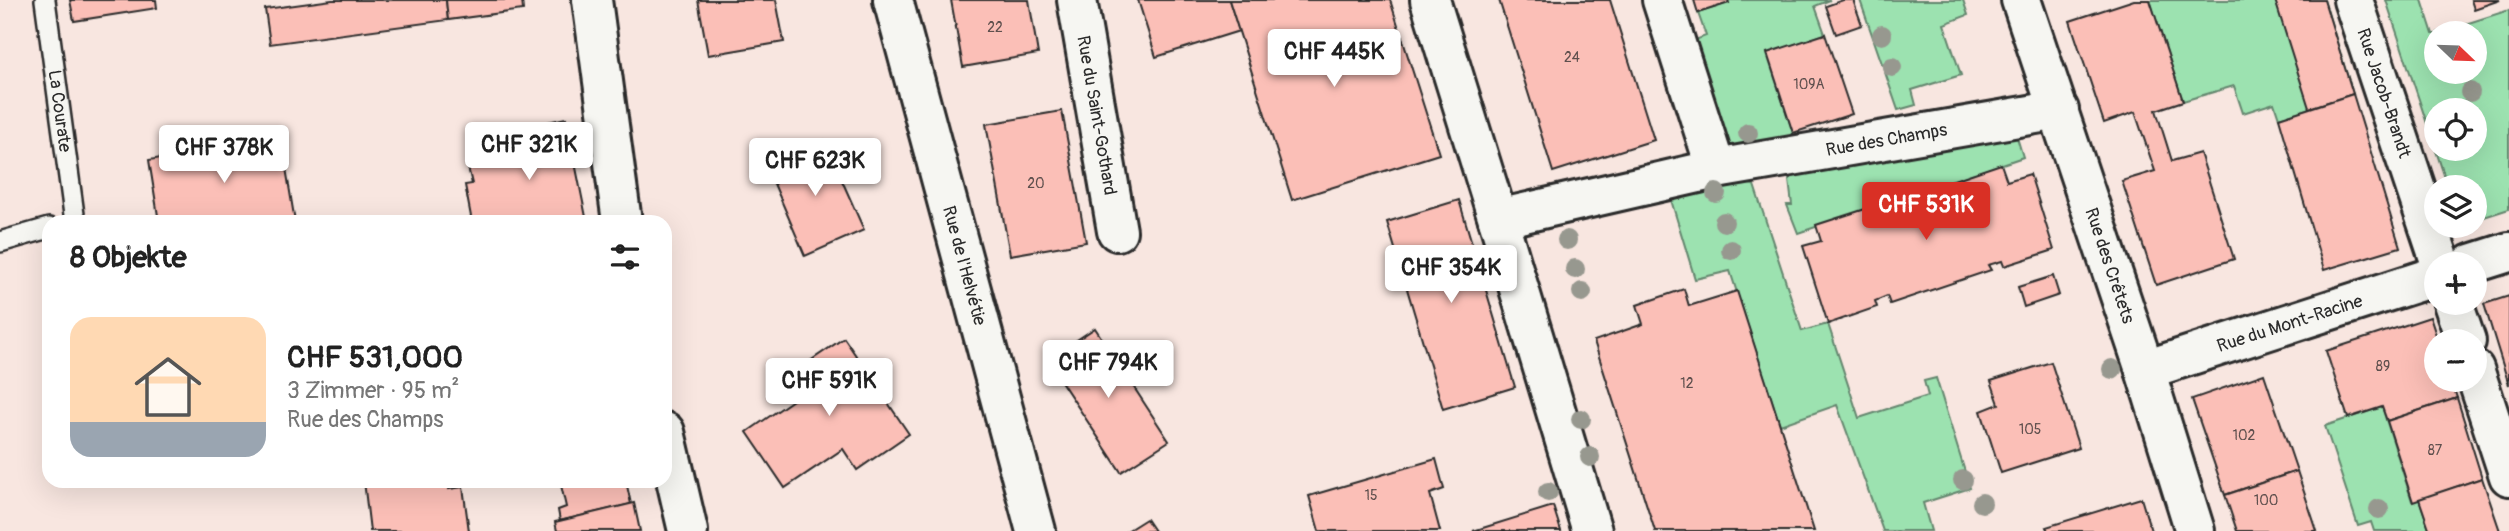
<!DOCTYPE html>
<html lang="de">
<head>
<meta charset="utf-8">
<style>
	body { margin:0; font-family:Pangolin,sans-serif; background:#f2f2f2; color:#222; height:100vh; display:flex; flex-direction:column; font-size:26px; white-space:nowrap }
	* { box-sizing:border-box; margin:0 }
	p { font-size:23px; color:#767676 }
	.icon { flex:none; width:38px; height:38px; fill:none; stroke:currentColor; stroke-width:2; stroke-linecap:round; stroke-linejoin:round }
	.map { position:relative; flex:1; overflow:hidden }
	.drawer { position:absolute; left:42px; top:215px; width:630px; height:273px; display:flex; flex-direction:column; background:#fff; border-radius:21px; box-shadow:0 7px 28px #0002 }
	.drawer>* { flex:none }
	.needle { width:46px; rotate:113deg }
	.tools { position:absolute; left:2424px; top:21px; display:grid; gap:14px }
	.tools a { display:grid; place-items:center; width:63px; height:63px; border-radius:50%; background:#fff; box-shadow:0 7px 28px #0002; font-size:35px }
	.price { position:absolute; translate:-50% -60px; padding:0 16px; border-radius:7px; background:#fff; color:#222; font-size:23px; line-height:46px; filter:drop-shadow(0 2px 4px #0008) }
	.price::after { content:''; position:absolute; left:50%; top:42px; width:21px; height:16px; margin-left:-10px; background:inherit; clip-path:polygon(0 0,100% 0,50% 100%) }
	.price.active { background:#d93025; color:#fff }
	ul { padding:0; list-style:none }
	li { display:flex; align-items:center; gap:21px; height:175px; padding:0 28px }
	li span { display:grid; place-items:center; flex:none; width:196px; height:140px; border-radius:21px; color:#555 }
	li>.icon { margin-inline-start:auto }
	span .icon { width:84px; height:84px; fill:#fffc; stroke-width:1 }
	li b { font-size:30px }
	h2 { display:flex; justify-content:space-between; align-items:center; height:84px; padding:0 28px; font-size:30px }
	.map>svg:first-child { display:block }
</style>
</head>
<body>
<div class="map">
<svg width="2509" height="531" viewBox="0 0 2509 531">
	<rect width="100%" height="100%" fill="#f8e6e0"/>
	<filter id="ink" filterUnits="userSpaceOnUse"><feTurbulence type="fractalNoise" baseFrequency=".0143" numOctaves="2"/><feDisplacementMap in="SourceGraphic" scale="14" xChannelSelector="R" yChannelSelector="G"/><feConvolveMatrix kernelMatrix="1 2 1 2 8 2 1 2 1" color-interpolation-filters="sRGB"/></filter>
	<g filter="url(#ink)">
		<g fill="#9ce2b0" stroke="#64866e" stroke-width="2" fill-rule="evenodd">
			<polygon points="1728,0 1830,0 1815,6 1825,34 1767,54 1793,133 1791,140 1727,147 1695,40 1706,36 1698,13 1728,3"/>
			<polygon points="1860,0 1963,0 1968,15 1944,24 1961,75 1912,90 1916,105 1898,110"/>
			<polygon points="2150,0 2324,0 2353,94 2279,118 2274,103 2243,113 2234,86 2183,101"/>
			<path d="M2386,0H2422L2433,34H2436V72H2474V33H2437L2509,10V209L2475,220L2474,187H2448ZM2436,110H2474V149H2436Z"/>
			<polygon points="2016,134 2023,157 1798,233 1787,205 1792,205 1789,180 1792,175"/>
			<polygon points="1735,181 1754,185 1802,331 1828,324 1859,418 1928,396 1924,381 1936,378 1970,488 1923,503 1931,531 1883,531 1837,405 1780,425 1730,271 1695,279 1671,200"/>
			<polygon points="2382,407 2412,501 2419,499 2430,531 2374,531 2371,522 2358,526 2325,426"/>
		</g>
		<g fill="#fbbfb7" stroke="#2b2b2b" stroke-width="2">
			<polygon points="70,0 156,0 157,8 74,21"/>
			<polygon points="332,0 446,0 448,20 270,44 265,9"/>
			<polygon points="446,0 522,0 523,10 448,20"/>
			<polygon points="698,0 776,0 784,42 708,55"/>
			<polygon points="951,0 1029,0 1038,54 963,67"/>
			<polygon points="1138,0 1229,0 1239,31 1156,57"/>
			<polygon points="1229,0 1390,0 1439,154 1292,200"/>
			<polygon points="1499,0 1610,0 1654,140 1553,172"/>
			<polygon points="1694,0 1728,0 1729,3 1698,13"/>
			<polygon points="1843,0 1853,0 1862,25 1836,34 1826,6"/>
			<polygon points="2134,0 2150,0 2183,101 2156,110 2172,161 2200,153 2234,259 2156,285 2122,181 2155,171 2135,112 2104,123 2070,21"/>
			<polygon points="2275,0 2324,0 2353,94 2309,108"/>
			<polygon points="2471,0 2500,0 2474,9"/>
			<polygon points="1825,34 1852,114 1793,133 1767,53"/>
			<polygon points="2353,94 2400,247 2324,270 2279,118"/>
			<polygon points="1062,111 1086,242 1010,255 986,124"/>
			<polygon points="566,118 587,222 472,222 465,185 472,184 467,163 538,149 534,125"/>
			<polygon points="281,138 295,222 159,222 149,160"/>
			<polygon points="824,140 864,230 805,256 766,165"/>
			<polygon points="2001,164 2007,181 2030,174 2054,250 2004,266 2002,261 1988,265 1991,270 1890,304 1887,296 1875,301 1877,307 1828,324 1803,246 1821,241 1816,225 1890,201 1894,216 1932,204 1927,189"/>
			<polygon points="1459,200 1515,387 1443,409 1387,222"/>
			<polygon points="2053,276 2059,295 2024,307 2018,287"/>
			<polygon points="1684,289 1689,306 1737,291 1814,531 1655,531 1594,341 1643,324 1637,305"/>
			<polygon points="2509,296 2509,385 2484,304"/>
			<polygon points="2430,317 2438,341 2436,341 2436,380 2451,380 2457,398 2387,421 2382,407 2348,418 2326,351"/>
			<polygon points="1095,328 1169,441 1121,472 1047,360"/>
			<polygon points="844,338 909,434 857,470 843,449 785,488 747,432 806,391 794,372"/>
			<polygon points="2051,362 2079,448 2001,473 1981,411 1999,404 1991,381"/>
			<polygon points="2264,374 2297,471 2225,495 2192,399"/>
			<polygon points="2457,398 2482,478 2413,502 2387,421"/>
			<polygon points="1436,459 1444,489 1430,494 1440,531 1319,531 1309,496"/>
			<polygon points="2297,471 2317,531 2237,531 2225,495"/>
			<polygon points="2482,478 2500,531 2430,531 2419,499"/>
			<polygon points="364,481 448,481 449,489 463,487 469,531 370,531"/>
			<polygon points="560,481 626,481 631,504 560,521 558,510 566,507"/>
			<polygon points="2141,498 2151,531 2048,531 2046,527"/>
			<polygon points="634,503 640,531 557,531 555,522"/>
			<polygon points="1553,506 1561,531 1473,531"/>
			<polygon points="1146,519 1154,531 1127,531"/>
		</g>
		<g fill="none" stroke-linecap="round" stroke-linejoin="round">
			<defs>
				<g id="lane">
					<path id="s1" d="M45,0L75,222"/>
					<polyline points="0,242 49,228"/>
				</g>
				<g id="street">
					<polyline points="592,0 622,222"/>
					<path id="s2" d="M893,0L1036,531"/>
					<path id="s3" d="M1077,0L1117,231"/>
					<polyline points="1430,0 1498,219 1592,531"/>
					<path id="s4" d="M2353,0L2441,264"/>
					<path id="s5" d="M1716,169L2059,110"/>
					<polyline points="1498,219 1716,169 1662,0"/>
					<polyline points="2471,264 2509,252"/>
					<polyline points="2453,303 2466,341"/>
					<polyline points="2474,369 2509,476"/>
					<path id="s6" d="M2145,370L2436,276"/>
					<polyline points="665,432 688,531"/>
				</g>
				<g id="secondary">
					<path id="s7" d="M2021,0L2145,370L2195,531"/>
				</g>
			</defs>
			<use href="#lane" stroke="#2b2b2b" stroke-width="24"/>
			<use href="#street" stroke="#2b2b2b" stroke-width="44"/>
			<use href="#secondary" stroke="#2b2b2b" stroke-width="44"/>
			<use href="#lane" stroke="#f6f6f2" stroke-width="19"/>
			<use href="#street" stroke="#f6f6f2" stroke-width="38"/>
			<use href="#secondary" stroke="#f6f6f2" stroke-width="38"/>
		</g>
		<g fill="#97988f">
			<circle cx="1882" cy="35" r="10"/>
			<circle cx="1892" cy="67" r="10"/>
			<circle cx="2470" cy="92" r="10"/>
			<circle cx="1748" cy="133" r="10"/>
			<circle cx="1716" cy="193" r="10"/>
			<circle cx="1724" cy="222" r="10"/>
			<circle cx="1567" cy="240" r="10"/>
			<circle cx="1731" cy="250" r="10"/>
			<circle cx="1575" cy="269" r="10"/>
			<circle cx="1582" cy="292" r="10"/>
			<circle cx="2112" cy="369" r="10"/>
			<circle cx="1581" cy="419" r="10"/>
			<circle cx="1590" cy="457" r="10"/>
			<circle cx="1963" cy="480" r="10"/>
			<circle cx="1548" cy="492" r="10"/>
			<circle cx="1982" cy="503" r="10"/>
			<circle cx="2379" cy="509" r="10"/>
		</g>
	</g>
	<g text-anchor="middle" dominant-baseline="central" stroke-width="6" stroke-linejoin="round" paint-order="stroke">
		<g font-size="14" fill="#5f504e">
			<text x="995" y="27">22</text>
			<text x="1572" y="57">24</text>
			<text x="1809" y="84">109A</text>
			<text x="1036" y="183">20</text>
			<text x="2383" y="366">89</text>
			<text x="1687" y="383">12</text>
			<text x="2030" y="429">105</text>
			<text x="2244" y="435">102</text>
			<text x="2435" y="450">87</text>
			<text x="1371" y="495">15</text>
			<text x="2266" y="500">100</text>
		</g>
		<g font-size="18" fill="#2b2b2b" stroke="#f6f6f2">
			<text stroke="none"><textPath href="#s4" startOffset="98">Rue Jacob-Brandt</textPath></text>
			<text stroke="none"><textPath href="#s1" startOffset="112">La Courate</textPath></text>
			<text stroke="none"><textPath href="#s3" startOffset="117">Rue du Saint-Gothard</textPath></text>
			<text stroke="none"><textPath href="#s5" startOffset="173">Rue des Champs</textPath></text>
			<text stroke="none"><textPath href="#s2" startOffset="275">Rue de l'Helvétie</textPath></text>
			<text stroke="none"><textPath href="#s7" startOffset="280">Rue des Crêtets</textPath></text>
			<text stroke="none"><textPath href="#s6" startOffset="152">Rue du Mont-Racine</textPath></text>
		</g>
	</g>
</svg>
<div class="tools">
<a><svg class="needle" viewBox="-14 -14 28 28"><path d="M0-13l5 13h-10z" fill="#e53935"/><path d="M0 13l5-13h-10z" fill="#767676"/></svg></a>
<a><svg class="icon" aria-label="locate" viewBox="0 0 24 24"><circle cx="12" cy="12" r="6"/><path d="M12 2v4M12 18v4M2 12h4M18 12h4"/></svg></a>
<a><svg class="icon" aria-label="layers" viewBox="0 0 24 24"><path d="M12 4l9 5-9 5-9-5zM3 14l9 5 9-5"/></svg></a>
<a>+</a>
<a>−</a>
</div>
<b class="price" style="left:1334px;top:89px">CHF 445K</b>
<b class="price" style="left:529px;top:182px">CHF 321K</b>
<b class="price" style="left:224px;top:185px">CHF 378K</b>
<b class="price" style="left:815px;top:198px">CHF 623K</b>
<b class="price active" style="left:1926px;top:242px">CHF 531K</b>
<b class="price" style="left:1451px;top:305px">CHF 354K</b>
<b class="price" style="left:1108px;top:400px">CHF 794K</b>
<b class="price" style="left:829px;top:418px">CHF 591K</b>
<section class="drawer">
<h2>8 Objekte<svg class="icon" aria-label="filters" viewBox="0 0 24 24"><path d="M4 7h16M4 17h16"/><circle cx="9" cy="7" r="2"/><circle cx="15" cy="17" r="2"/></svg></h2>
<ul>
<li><span style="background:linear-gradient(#ffd9b3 75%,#9aa5b1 0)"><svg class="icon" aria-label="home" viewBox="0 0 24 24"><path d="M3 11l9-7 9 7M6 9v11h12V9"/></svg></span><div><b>CHF 531,000</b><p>3 Zimmer · 95 m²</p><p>Rue des Champs</p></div></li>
</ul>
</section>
</div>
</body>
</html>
